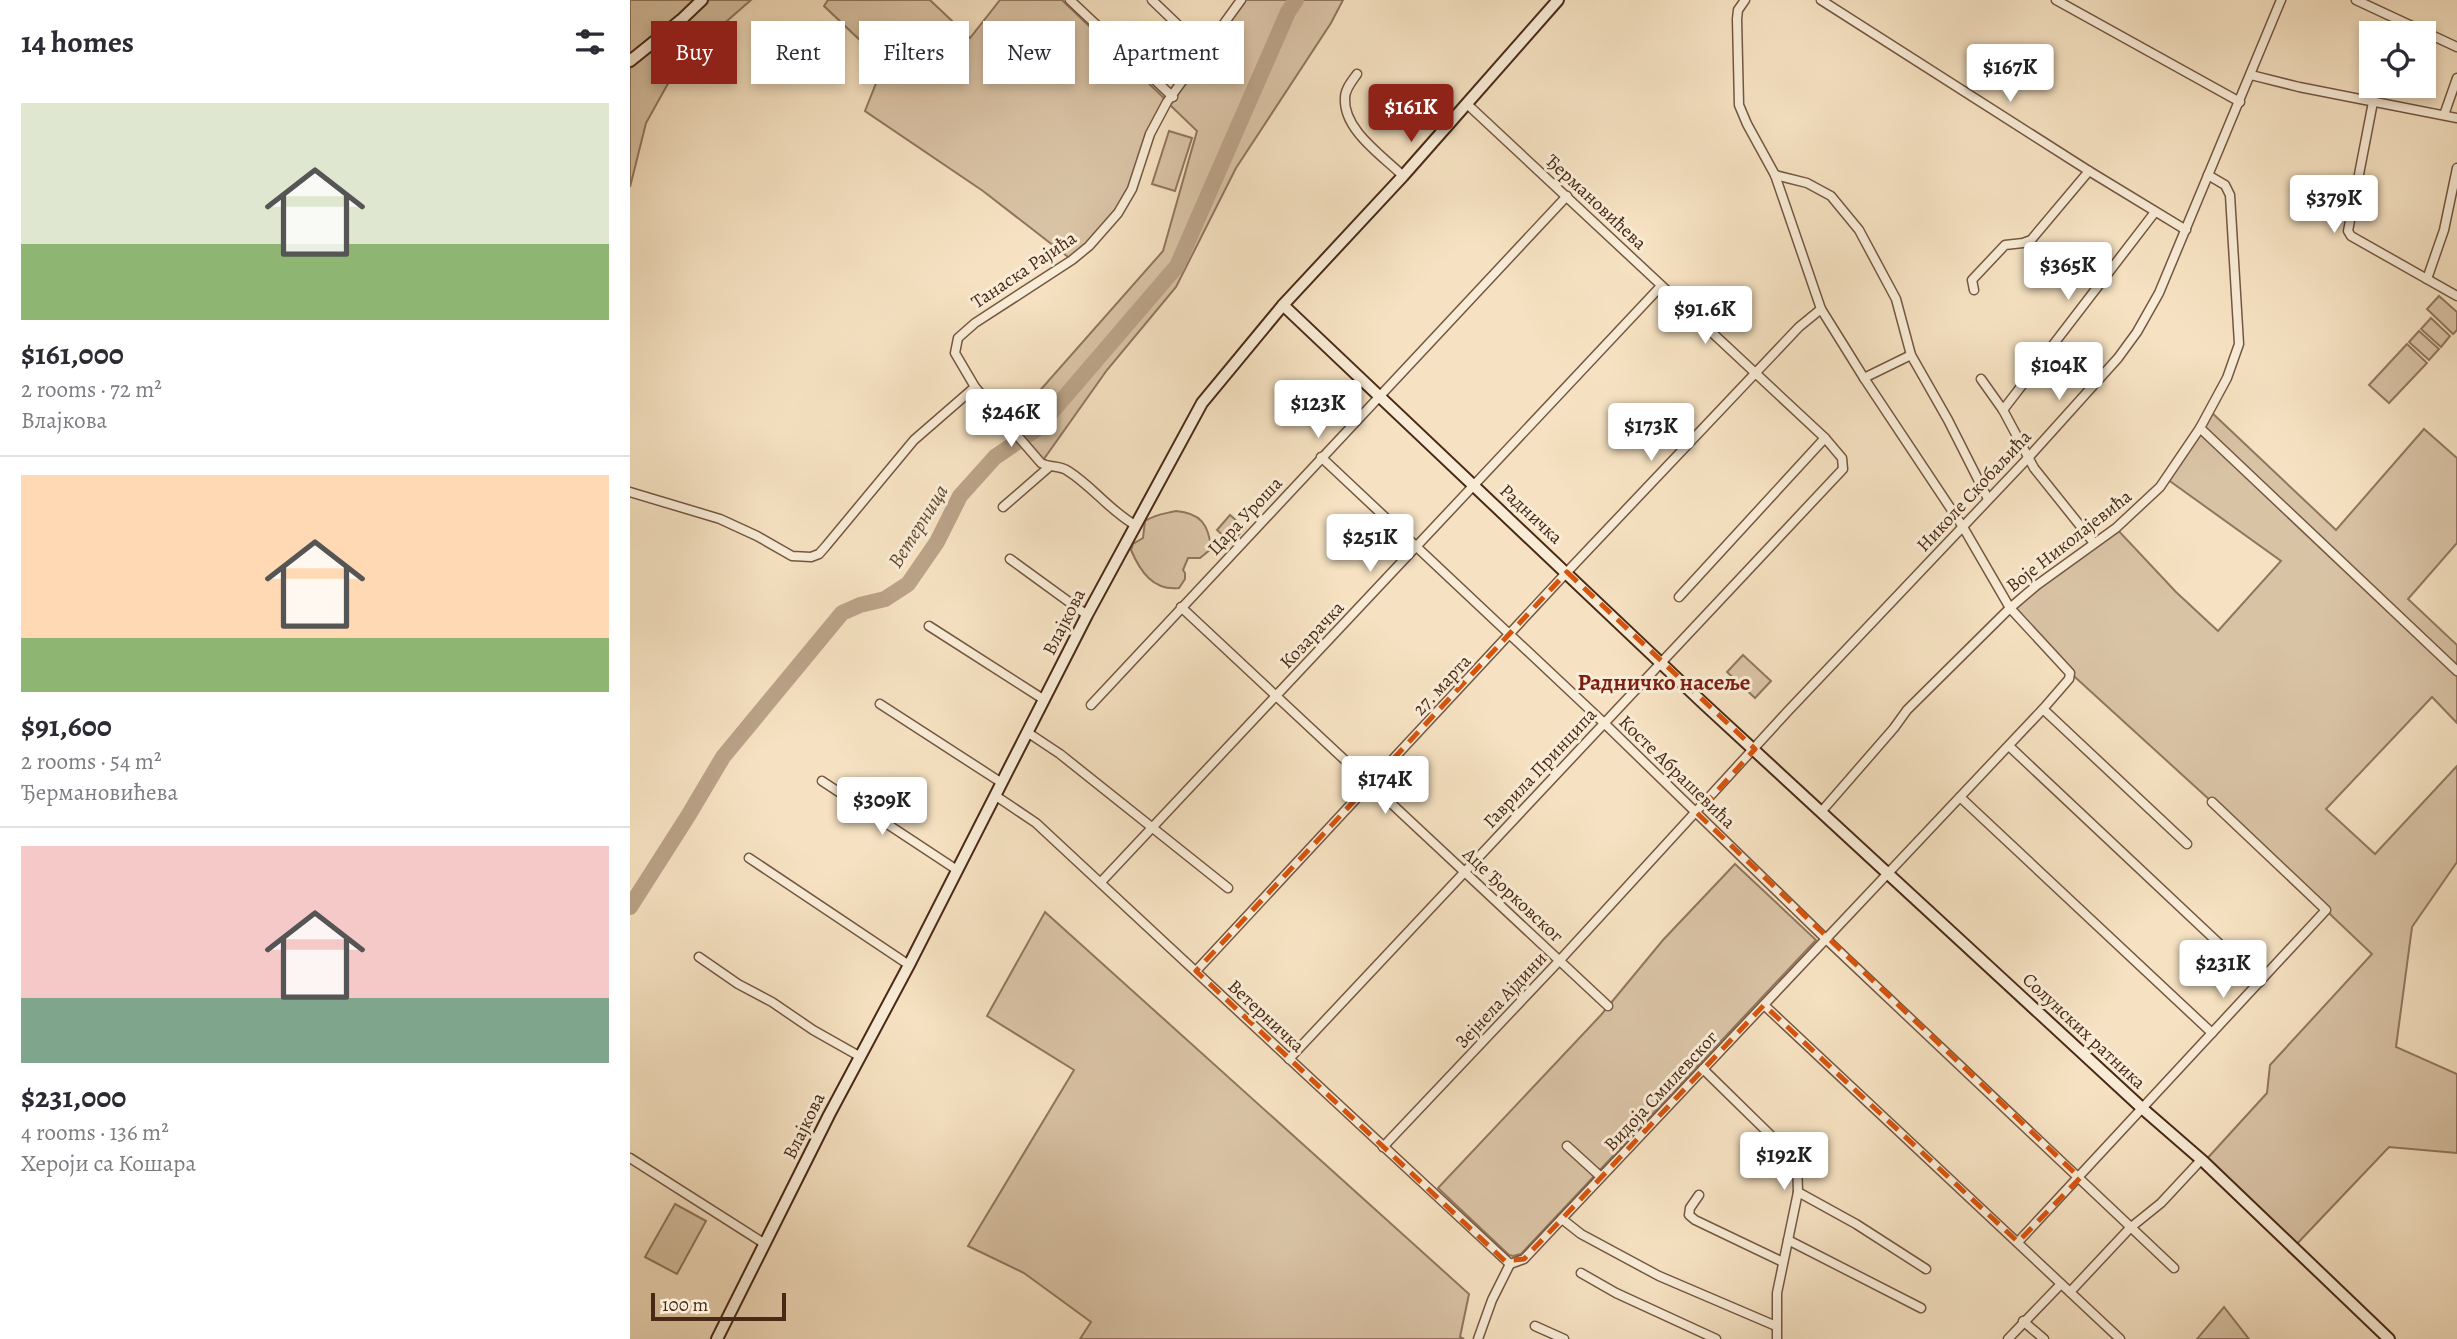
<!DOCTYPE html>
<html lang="en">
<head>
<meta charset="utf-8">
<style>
	body { margin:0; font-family:Alegreya,serif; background:#f2f2f3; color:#2b2b33; height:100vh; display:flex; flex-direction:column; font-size:26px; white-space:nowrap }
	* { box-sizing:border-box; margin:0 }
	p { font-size:23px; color:#7c7c81 }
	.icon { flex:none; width:38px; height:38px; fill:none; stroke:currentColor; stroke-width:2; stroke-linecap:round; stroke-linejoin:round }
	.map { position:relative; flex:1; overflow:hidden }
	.sheet { display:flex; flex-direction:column; background:#fff; width:630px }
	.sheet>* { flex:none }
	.hud { position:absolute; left:21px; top:21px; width:665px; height:63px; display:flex; gap:14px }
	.controls { position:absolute; left:1729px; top:21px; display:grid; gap:14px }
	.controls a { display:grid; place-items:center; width:77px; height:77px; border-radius:0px; background:#fff; box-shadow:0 4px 10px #0003; font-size:35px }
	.scale { position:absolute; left:21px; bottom:18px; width:135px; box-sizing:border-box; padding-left:7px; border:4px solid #492916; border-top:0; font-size:19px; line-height:24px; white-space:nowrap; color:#492916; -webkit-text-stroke:5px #f9ecd7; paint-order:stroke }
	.price { position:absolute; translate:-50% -60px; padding:0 16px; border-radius:7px; background:#fff; color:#222; font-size:23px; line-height:46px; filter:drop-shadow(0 2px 4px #0008) }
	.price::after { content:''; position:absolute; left:50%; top:42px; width:21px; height:16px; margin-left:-10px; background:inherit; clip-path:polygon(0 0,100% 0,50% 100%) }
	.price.active { background:#8f2418; color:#fff }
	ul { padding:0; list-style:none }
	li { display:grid; align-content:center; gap:14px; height:371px; padding:0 21px }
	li+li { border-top:2px solid #e1e1e2 }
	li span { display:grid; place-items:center; height:217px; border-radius:0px; color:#555 }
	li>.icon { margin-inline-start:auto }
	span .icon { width:126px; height:126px; fill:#fffc; stroke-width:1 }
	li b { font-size:30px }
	h2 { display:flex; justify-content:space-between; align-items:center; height:84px; padding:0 21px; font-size:30px }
	.pill { padding:0 24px; border-radius:0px; background:#fff; box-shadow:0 4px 10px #0003; font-size:24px; line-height:63px }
	.pill.active { background:#8f2418; color:#fff }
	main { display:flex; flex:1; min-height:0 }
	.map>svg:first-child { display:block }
</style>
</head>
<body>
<main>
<section class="sheet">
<h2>14 homes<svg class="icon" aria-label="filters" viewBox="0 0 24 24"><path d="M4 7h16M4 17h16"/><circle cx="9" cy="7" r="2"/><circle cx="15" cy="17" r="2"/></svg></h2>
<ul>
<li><span style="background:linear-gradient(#dfe7d0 65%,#8fb573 0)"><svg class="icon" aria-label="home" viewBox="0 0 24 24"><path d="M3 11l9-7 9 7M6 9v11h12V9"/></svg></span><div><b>$161,000</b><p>2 rooms · 72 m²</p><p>Влајкова</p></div></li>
<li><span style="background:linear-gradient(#ffd9b3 75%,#8fb573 0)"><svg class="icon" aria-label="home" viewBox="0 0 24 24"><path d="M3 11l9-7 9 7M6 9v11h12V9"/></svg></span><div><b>$91,600</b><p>2 rooms · 54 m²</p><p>Ђермановићева</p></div></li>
<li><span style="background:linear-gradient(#f6c9c9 70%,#7fa58c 0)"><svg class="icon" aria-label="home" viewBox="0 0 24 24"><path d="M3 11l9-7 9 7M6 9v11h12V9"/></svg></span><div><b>$231,000</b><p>4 rooms · 136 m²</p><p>Хероји са Кошара</p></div></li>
</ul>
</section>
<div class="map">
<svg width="1827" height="1339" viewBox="0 0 1827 1339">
	<rect width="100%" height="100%" fill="#f6e2c2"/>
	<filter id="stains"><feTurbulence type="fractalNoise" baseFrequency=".00286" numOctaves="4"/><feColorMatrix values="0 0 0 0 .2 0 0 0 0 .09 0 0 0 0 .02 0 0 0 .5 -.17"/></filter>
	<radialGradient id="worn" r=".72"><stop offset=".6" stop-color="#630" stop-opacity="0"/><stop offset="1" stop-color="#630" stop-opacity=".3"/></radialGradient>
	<g fill="#d9c3a5" stroke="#91765e" stroke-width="2">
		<polygon points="0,0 121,0 50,62 16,123 0,187"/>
		<polygon points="198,0 300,0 340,38 370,0 432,0 537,101 611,0 713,0 701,23 606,168 546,287 477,370 411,463 373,417 406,395 533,251 567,131 537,102 497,200 442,260 353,191 235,111 254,63 194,6"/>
		<polygon points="539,131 562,138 545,191 522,184"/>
		<polygon points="1809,296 1827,312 1827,330 1823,334 1797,309"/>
		<polygon points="1801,318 1820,336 1811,347 1791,329"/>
		<polygon points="1789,331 1809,349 1799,360 1779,342"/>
		<polygon points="1777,344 1797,363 1759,403 1739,385"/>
		<polygon points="1579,410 1706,530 1794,429 1827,458 1827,543 1778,599 1827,645 1827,723 1802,697 1696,809 1745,854 1827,766 1827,862 1782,927 1766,1047 1827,1074 1827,1153 1759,1147 1663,1248 1574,1162 1637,1093 1640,1065 1742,954 1582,802 1446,678 1380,608 1486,528 1546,592 1588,631 1651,561 1537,479"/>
		<path d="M546,511C570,513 579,524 581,549L570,558H558L553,570L555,573V579L549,588C523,591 510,571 501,550L503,544L513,538L515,521C526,514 534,514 546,511Z"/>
		<polygon points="600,515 615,528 601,543 587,530"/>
		<polygon points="1113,655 1141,681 1125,698 1097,672"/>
		<polygon points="1105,864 1186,940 891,1254 883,1256 879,1255 808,1188 971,1015 1033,940"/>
		<polygon points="415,912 839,1294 830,1337 834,1339 450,1339 461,1322 394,1273 338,1246 444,1070 357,1016"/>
		<polygon points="45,1204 76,1221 47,1274 15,1257"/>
		<polygon points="1594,1307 1619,1339 1567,1339"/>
	</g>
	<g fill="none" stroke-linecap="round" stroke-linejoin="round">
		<polyline stroke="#bba388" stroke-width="16" points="0,907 58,816 93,757 212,613 230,605 255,599 278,584 307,542 330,496 365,457 408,428 547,266 658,12 666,0"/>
		<defs>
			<g id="street">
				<polyline points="440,0 543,97"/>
				<polyline points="522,0 574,50"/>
				<polyline points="1115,0 1108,10 1107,19 1109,105 1117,124 1145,175 1191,309 1234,378 1333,527 1380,608 1440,673 1439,679 1413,709 1557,844"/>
				<polyline points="1191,0 1459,171 1556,230"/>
				<polyline points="1426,0 1610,102"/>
				<polyline points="1726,0 1827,47"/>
				<path d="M727,74C722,81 715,89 715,98C713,130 753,156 773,176"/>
				<polyline points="1621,75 1669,87 1827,118"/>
				<polyline points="1743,102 1718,231 1721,236 1827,296"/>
				<polyline points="837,104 1195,438 1049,597"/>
				<polyline points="1814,115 1827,78"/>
				<polyline points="1145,175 1177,183 1201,196 1229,230 1266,299 1281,355 1318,420 1358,499"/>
				<polyline points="1797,279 1814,230 1827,168"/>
				<polyline points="1344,290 1342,280 1375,245 1393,243 1401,240 1459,171"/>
				<polyline points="1234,378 1281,355"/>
				<polyline points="1351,379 1373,410 1404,468 1464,543"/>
				<polyline points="1373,410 1525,212"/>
				<polyline points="1570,428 1827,671"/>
				<polyline points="691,457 974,723 1196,939 1544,1268"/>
				<polyline points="0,492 90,519 127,536 162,556 181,557 189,554 196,546 284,440 345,387"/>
				<polyline points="373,507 419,467"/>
				<path d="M505,525C479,510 462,486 438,471C430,465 420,468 411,463L345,387L325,353L328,338L345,323L442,260L459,246L488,213L502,189L520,134L537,102L611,0"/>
				<polyline points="380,559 457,615"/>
				<polyline points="551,607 978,1006"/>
				<polyline points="299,626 413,699"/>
				<polyline points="250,704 372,783"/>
				<polyline points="461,705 937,196"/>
				<polyline points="397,732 430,754 598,888"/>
				<polyline points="1379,746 1630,982"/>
				<polyline points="192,781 327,870"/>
				<polyline points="366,796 406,823 880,1264"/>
				<polyline points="1330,797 1582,1033"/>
				<polyline points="1191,812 1264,728 1277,710 1380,608 1407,585 1486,528 1530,487 1570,428 1597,378 1609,344 1600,195 1595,185 1578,175"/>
				<polyline points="119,858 279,965"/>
				<polyline points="471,882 1031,286"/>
				<polyline points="69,957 108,984 142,1002 183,1030 229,1056"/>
				<polyline points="566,971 937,572 1169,327 1191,309"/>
				<polyline points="1134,1005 1490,1339"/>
				<polyline points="659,1059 1213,469 1212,458 1195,438"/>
				<polyline points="1073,1069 1167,1161 1168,1192 1147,1293 1147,1339"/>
				<polyline points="937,1146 971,1177"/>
				<polyline points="753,1147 930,960 1158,711 1398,458 1488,358 1507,332 1529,293 1651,0"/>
				<polyline points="0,1158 135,1244"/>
				<polyline points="1168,1192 1226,1224 1296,1269"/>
				<polyline points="1069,1195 1060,1208 1059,1215 1065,1220 1153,1262"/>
				<polyline points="932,1219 951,1234 1029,1276 1146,1326"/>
				<polyline points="1158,1240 1291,1308"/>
				<polyline points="1388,1242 1696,910 1582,802"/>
				<polyline points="880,1264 894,1259 926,1225 1413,709"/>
				<polyline points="951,1273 986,1293 1086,1339"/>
				<polyline points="1440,1292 1500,1228 1531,1203 1571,1160"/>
				<polyline points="1393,1321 1414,1339"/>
				<polyline points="905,1326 934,1339"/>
				<polyline points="848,1339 862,1300 880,1264"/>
				<polyline points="1378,1339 1431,1284"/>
			</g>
			<g id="secondary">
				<polyline points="0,61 51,20 72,0"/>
				<polyline points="653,305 1073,703 1513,1109 1574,1162 1759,1339"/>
				<polyline points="87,1339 199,1115 279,965 457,615 572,403 653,305 773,176 928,0"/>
			</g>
		</defs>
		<use href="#street" stroke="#745741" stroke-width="11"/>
		<use href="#secondary" stroke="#492916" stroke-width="14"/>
		<use href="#street" stroke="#f9ecd7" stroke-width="8"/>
		<use href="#secondary" stroke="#f9ecd7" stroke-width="10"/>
	</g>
	<path fill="none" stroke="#d8540d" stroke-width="5" stroke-dasharray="14 9" stroke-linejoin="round" d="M937,572L1125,749L1067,813L1450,1178L1388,1242L1134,1005L894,1259L875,1261L566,971Z"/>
	<g text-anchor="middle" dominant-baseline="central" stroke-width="6" stroke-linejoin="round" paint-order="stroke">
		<g font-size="19" fill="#492916" stroke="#f9ecd7">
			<text transform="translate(966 202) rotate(43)">Ђермановићева</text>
			<text transform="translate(394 270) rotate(-34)">Танаска Рајића</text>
			<text transform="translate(1344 491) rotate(-47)">Николе Скобаљића</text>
			<text transform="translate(901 514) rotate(43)">Радничка</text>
			<text transform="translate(615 516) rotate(-47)">Цара Уроша</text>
			<text transform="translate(1439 541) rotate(-38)">Воје Николајевића</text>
			<text transform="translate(434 622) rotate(-63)">Влајкова</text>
			<text transform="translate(682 635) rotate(-47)">Козарачка</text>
			<text transform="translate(812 685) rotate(-47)">27. марта</text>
			<text transform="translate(910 768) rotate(-47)">Гаврила Принципа</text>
			<text transform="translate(1047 772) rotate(44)">Косте Абрашевића</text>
			<text transform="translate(883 895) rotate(43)">Аце Ђорковског</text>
			<text transform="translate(871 1000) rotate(-47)">Зејнела Ајдини</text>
			<text transform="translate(636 1016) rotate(43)">Ветерничка</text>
			<text transform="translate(1454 1031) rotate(43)">Солунских ратника</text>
			<text transform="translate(1031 1091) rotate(-47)">Видоја Смилевског</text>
			<text transform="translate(174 1126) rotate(-64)">Влајкова</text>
		</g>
		<g font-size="21" font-style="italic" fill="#664832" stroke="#f9ecd7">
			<text transform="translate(288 526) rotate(-58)">Ветерница</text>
		</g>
		<g font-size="23" font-weight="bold" fill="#7a1f14" stroke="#f9ecd7">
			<text x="1034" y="682">Радничко насеље</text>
		</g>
	</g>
	<rect width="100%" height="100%" filter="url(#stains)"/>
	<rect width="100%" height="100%" fill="url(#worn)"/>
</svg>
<div class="controls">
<a><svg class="icon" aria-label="locate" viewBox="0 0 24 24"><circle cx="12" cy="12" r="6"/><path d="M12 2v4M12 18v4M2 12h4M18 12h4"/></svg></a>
</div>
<div class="scale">100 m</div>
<b class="price" style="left:1380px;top:104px">$167K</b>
<b class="price active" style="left:781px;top:144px">$161K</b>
<b class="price" style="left:1704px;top:235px">$379K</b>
<b class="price" style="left:1438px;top:302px">$365K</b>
<b class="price" style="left:1075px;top:346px">$91.6K</b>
<b class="price" style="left:1429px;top:402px">$104K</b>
<b class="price" style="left:688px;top:440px">$123K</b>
<b class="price" style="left:381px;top:449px">$246K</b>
<b class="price" style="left:1021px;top:463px">$173K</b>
<b class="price" style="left:740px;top:574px">$251K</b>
<b class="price" style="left:755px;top:816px">$174K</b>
<b class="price" style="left:252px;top:837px">$309K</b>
<b class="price" style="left:1593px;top:1000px">$231K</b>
<b class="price" style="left:1154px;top:1192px">$192K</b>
<div class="hud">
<a class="pill active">Buy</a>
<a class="pill">Rent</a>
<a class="pill">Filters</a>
<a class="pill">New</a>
<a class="pill">Apartment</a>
</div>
</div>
</main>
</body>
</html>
